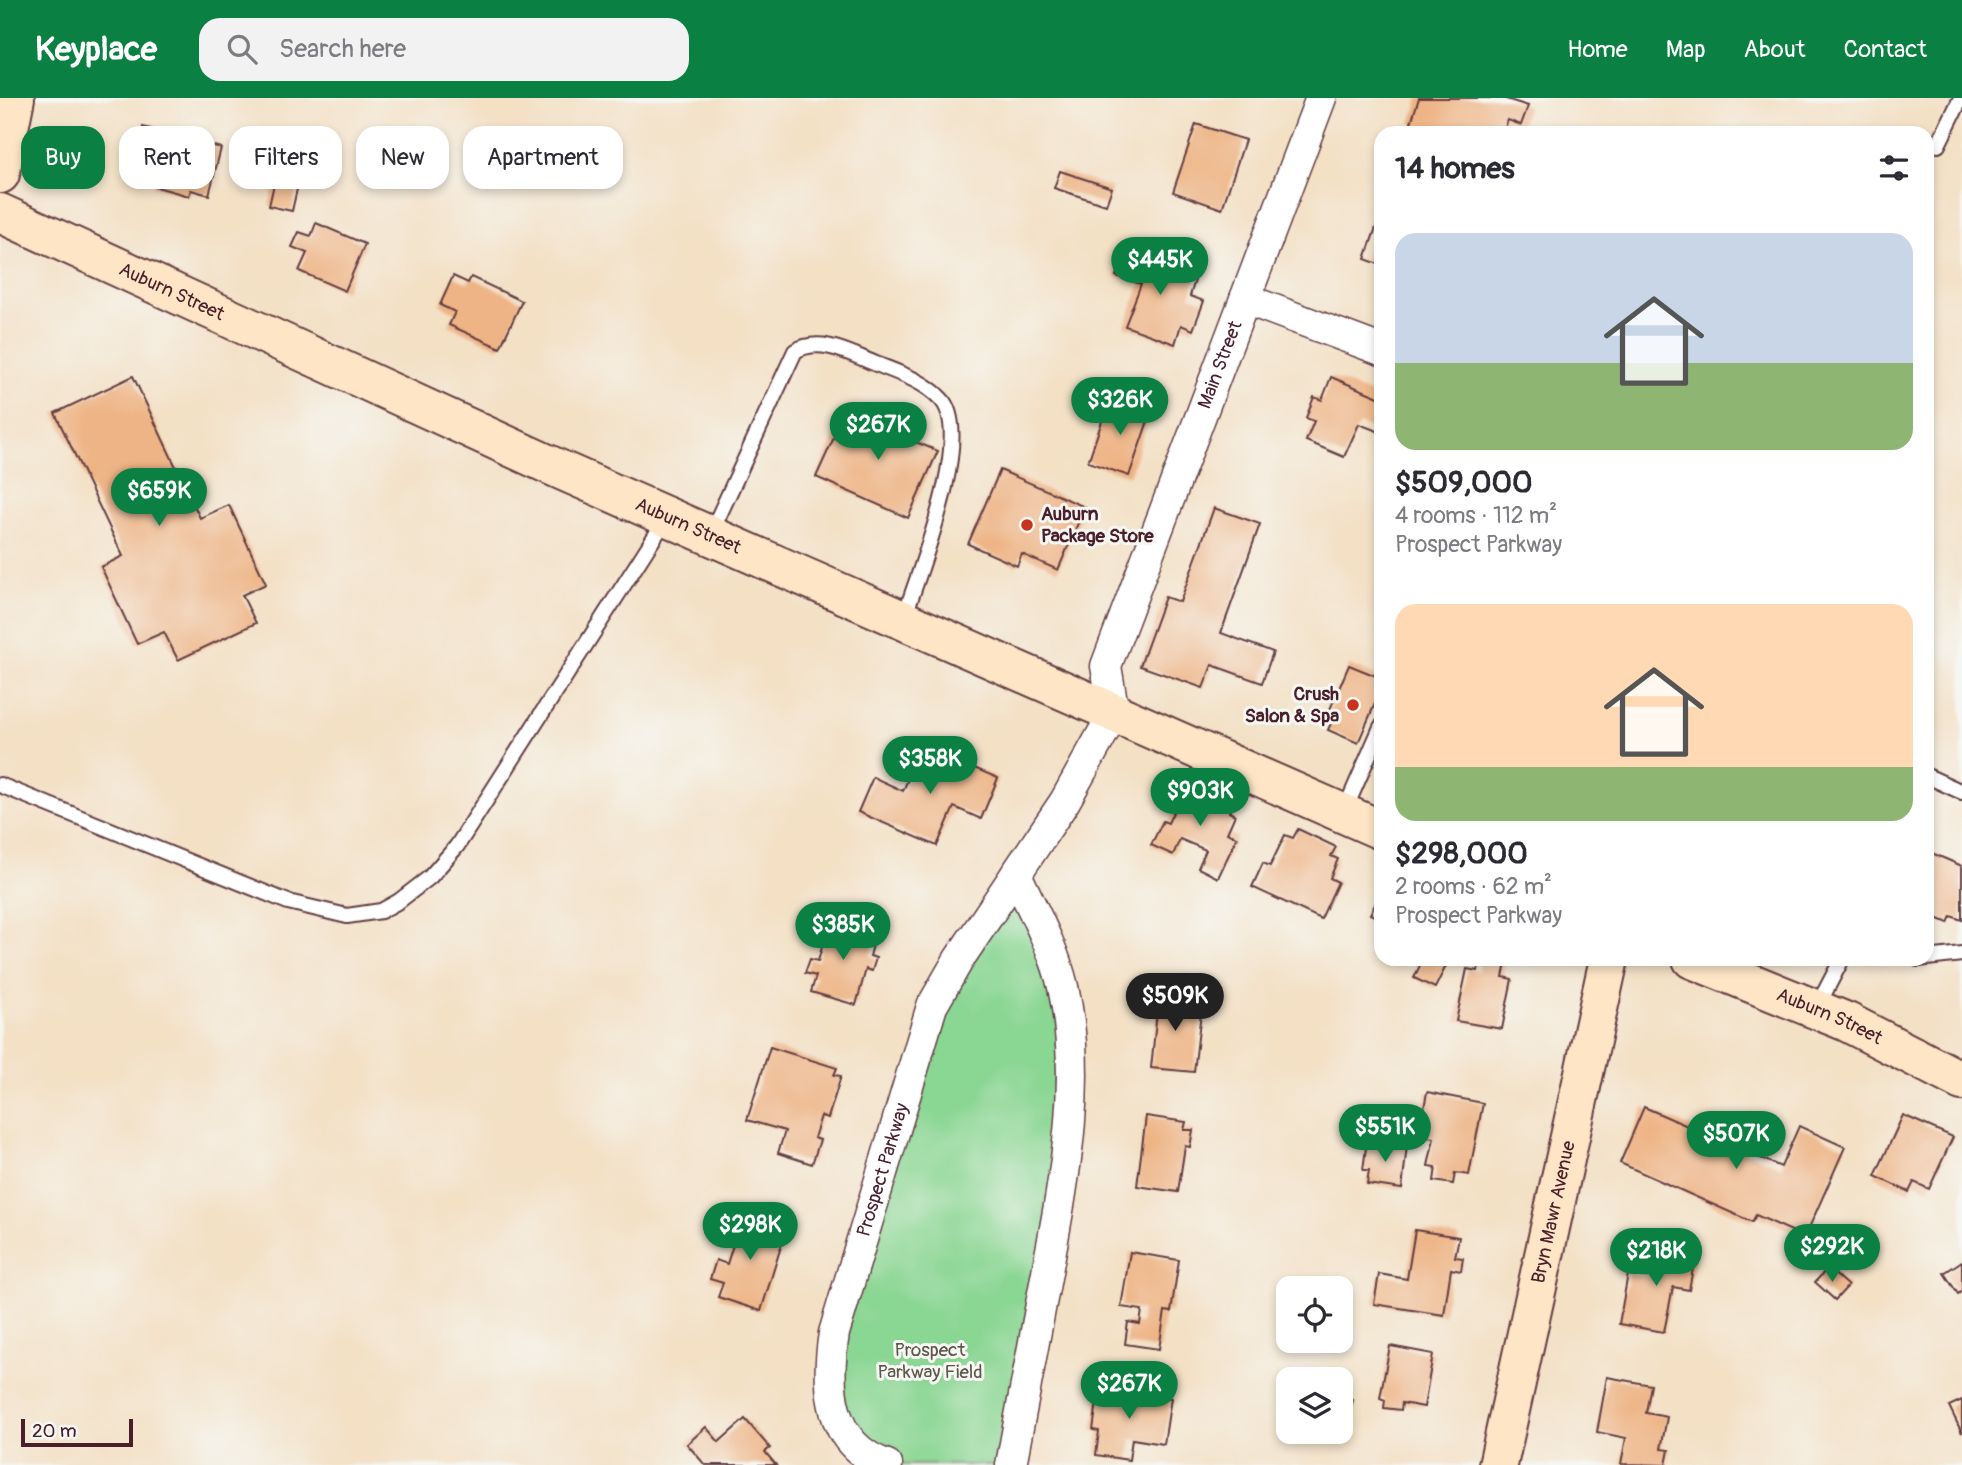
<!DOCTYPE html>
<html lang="en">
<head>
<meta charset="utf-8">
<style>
	body { margin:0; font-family:Pangolin,sans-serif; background:#f2f2f3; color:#2b2b33; height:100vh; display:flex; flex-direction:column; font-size:26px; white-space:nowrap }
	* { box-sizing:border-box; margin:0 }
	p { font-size:23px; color:#7c7c81 }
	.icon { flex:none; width:38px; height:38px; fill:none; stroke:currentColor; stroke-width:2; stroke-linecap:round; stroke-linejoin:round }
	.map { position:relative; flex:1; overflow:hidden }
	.panel { position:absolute; left:1374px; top:28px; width:560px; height:840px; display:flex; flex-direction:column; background:#fff; border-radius:21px; box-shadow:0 4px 10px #0003 }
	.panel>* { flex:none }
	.banner { position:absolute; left:21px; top:28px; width:665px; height:63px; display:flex; gap:14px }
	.tools { position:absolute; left:1276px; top:1178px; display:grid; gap:14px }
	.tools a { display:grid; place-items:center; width:77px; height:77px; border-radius:14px; background:#fff; box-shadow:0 4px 10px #0003; font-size:35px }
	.scale { position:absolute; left:21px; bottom:18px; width:112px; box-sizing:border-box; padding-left:7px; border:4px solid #4a1f2b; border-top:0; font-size:19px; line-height:24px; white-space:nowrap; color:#4a1f2b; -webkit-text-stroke:5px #f6f6f2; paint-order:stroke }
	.price { position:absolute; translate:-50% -60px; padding:0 16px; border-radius:24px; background:#0b8043; color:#fff; font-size:23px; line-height:46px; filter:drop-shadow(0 2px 4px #0008) }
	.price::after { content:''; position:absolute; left:50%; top:42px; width:21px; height:16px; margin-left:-10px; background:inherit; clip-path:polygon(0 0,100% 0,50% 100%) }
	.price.active { background:#222; color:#fff }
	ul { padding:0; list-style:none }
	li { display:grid; align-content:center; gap:14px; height:371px; padding:0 21px }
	li span { display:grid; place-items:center; height:217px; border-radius:21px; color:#555 }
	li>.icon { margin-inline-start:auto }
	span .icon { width:126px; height:126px; fill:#fffc; stroke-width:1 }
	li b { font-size:30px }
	h2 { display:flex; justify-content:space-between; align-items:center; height:84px; padding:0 21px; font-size:30px }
	.chip { padding:0 24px; border-radius:21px; background:#fff; box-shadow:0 4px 10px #0003; font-size:24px; line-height:63px }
	.chip.active { background:#0b8043; color:#fff }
	header { display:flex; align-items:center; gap:42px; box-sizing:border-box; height:98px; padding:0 35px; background:#0b8043; color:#fff }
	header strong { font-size:33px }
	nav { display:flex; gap:38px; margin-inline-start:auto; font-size:24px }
	.search { width:490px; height:63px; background:#f2f2f3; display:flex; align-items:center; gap:18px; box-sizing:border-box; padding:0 24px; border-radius:21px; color:#7c7c81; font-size:26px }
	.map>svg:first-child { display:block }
</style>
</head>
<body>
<header>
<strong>Keyplace</strong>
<div class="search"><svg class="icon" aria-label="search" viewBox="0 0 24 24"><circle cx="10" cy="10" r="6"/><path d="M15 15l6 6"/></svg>Search here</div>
<nav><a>Home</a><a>Map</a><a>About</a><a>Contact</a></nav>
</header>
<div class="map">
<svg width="1962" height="1367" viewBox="0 0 1962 1367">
	<rect width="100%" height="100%" fill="#f6f6f2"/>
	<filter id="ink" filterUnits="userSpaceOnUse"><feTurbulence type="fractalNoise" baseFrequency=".0143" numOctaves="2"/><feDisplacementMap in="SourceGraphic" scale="14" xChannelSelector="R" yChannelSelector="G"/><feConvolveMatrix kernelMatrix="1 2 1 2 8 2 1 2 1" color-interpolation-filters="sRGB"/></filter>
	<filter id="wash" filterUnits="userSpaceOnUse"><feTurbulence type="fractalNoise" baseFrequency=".00686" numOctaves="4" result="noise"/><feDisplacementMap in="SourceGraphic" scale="28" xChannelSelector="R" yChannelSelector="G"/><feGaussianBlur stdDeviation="1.57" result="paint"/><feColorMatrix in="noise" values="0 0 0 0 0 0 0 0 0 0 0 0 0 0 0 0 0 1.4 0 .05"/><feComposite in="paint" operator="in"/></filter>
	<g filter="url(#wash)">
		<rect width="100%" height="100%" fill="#f3e0c5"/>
		<polygon fill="#8ad693" stroke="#6a7a5f" stroke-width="2" points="1016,776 1050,850 1070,987 1011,1367 898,1367 852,1344 832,1248 938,895"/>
		<g id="blocks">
			<g fill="#eeb485">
				<polygon points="1419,0 1503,0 1528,8 1521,27 1508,22 1503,35 1477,35 1464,30 1462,35 1413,35 1416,27 1411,25"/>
				<polygon points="1196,26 1245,42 1222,111 1173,94"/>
				<polygon points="143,29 221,50 209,97 191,92 189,98 153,88 155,82 130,76"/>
				<polygon points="279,64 302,69 292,113 269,108"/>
				<polygon points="1060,73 1112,90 1106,107 1054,90"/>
				<polygon points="1380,118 1381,118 1381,167 1365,161"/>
				<polygon points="316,125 365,146 345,193 299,173 307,155 292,149 299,134 311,138"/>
				<polygon points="1126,151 1197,176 1190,198 1204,203 1193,232 1181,227 1175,246 1125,228 1141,186 1116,178"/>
				<polygon points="453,178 468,185 471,179 522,203 500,250 449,227 455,214 440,207"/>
				<polygon points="133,278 200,420 229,407 266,486 242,497 256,525 178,562 164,534 137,546 101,469 123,458 55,315"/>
				<polygon points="1331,279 1381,300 1380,334 1359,326 1344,359 1306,343 1314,323 1306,320 1314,299 1322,302"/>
				<polygon points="1110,300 1151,314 1129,378 1088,364"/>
				<polygon points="846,313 885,330 890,317 919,330 913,343 938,353 908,420 816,379"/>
				<polygon points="1000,372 1085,409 1058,472 1022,456 1017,468 968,446"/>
				<polygon points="1214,410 1260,426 1221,535 1273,554 1262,585 1212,567 1203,590 1140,568 1165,499 1180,504"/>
				<polygon points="1349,567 1381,580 1381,592 1358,645 1328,632 1331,625 1325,623"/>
				<polygon points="922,648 998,680 981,721 954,709 937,748 858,714 873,679 903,693"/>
				<polygon points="1196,687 1234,704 1229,714 1235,717 1227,735 1237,739 1218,780 1198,770 1206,752 1180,741 1173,757 1151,747 1163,723 1168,725 1183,693 1192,697"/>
				<polygon points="1298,731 1336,749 1331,758 1338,761 1330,780 1338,784 1321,821 1252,789 1263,765 1270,768 1285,737 1293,740"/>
				<polygon points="1927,753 1962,768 1962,822 1951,818 1948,825 1927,816"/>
				<polygon points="1381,795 1381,821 1370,816"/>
				<polygon points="830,821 877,833 870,858 876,860 872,873 866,871 856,907 811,894 816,878 805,875 810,861 818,863"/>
				<polygon points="1423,861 1449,862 1435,890 1414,880"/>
				<polygon points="1480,861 1506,865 1503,879 1512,881 1502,931 1456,923 1467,871 1478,873"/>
				<polygon points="1160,885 1179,887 1177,912 1201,914 1194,974 1151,970"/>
				<polygon points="770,949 837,970 834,977 841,978 828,1020 821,1018 814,1040 820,1042 812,1066 778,1055 785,1033 747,1022"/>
				<polygon points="1427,994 1483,1005 1469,1077 1455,1075 1453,1086 1434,1083 1436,1069 1428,1068 1434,1040 1419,1038"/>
				<polygon points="1644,1009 1781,1069 1799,1028 1845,1049 1805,1139 1756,1117 1752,1124 1620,1065"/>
				<polygon points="1903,1017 1953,1039 1929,1091 1914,1084 1909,1094 1875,1078"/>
				<polygon points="1146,1018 1186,1024 1184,1032 1193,1032 1190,1049 1185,1048 1178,1094 1137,1088"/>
				<polygon points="1367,1042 1407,1047 1402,1091 1367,1086 1369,1072 1363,1072"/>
				<polygon points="743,1115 787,1129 761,1213 718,1199 723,1185 710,1181 716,1162 727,1166"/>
				<polygon points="1415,1132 1459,1139 1455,1159 1463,1160 1461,1173 1451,1171 1444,1217 1374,1206 1379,1176 1407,1181"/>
				<polygon points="1651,1146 1696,1154 1689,1192 1673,1189 1664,1234 1619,1226 1628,1176 1646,1179"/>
				<polygon points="1130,1154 1179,1162 1171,1214 1165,1213 1159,1251 1125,1246 1128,1224 1140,1226 1142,1212 1121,1209"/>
				<polygon points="1962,1163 1962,1193 1958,1196 1944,1175"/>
				<polygon points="1828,1170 1848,1188 1835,1202 1815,1184"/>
				<polygon points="1390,1248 1433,1256 1424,1309 1402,1305 1401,1312 1384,1310 1385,1302 1380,1300"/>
				<polygon points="1607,1279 1651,1287 1646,1315 1667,1319 1661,1351 1669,1352 1666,1367 1621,1366 1626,1340 1597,1334"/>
				<polygon points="1099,1290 1171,1300 1164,1346 1132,1341 1129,1362 1096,1357 1099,1333 1093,1332"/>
				<polygon points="1340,1299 1353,1302 1348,1323 1340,1322"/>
				<polygon points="1962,1302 1962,1335 1949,1308"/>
				<polygon points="745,1321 770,1350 765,1354 776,1367 705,1367 687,1346 706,1329 719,1344"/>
			</g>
		</g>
	</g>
	<g filter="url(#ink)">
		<use href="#blocks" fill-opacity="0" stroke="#633c42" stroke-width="2"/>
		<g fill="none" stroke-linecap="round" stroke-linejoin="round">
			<defs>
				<g id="lane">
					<polyline points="1938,47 1961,0"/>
					<path d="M710,437L795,253C821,238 851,256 876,266C899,275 924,283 941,301C975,336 918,476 904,520"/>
					<polyline points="1927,678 1962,694"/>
					<polyline points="0,687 288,804 347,818 381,813 399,803 430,779 457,748 666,421"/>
					<polyline points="1344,714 1381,629"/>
					<polyline points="1918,861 1962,856"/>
					<polyline points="1816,911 1842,861"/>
				</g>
				<g id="street">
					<polyline points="1245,201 1381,252"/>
					<path id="s1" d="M887,1367C827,1347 826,1286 834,1235L932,908L959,861L1065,703L1114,615L1106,568L1321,0"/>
					<path d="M1011,1367C1023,1303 1035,1238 1047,1174C1064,1082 1084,982 1063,889C1054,850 1033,813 1016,776"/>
				</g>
				<g id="secondary">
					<polyline points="0,76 15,0"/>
					<path id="s2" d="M0,115L563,373L1381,732"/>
					<path id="s3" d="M1692,861L1847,924L1962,983"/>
					<path id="s4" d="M1498,1367L1609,861"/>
				</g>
			</defs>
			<use href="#lane" stroke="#633c42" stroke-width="18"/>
			<use href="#street" stroke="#633c42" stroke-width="33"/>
			<use href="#secondary" stroke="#633c42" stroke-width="42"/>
			<use href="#lane" stroke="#fff" stroke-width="14"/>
			<use href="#street" stroke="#fff" stroke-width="30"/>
			<use href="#secondary" stroke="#fde5c5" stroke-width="38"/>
		</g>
	</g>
	<g fill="#c8321e" stroke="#f6f6f2" stroke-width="2.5">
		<circle cx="1027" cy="427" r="7"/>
		<circle cx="1353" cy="607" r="7"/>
	</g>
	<g text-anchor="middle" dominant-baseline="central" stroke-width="6" stroke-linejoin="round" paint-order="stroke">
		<g font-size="19" fill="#4a1f2b" stroke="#f6f6f2">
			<text stroke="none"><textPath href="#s2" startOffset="189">Auburn Street</textPath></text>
			<text stroke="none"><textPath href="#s1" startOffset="1213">Main Street</textPath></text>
			<text stroke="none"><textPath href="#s2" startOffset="756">Auburn Street</textPath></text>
			<text stroke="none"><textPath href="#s3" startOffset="149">Auburn Street</textPath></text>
			<text stroke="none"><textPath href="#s1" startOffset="327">Prospect Parkway</textPath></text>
			<text stroke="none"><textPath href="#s4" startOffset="259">Bryn Mawr Avenue</textPath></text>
		</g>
		<g font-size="19" font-weight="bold" fill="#4a1f2b" stroke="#f6f6f2" text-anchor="start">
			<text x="1041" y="416">Auburn<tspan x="1041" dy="22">Package Store</tspan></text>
			<text x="1339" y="596" text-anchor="end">Crush<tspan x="1339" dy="22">Salon &amp; Spa</tspan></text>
		</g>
		<g font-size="19" fill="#5d564a" stroke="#f6f6f2">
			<text x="930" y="1252">Prospect<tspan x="930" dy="22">Parkway Field</tspan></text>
		</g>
	</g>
</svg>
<div class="tools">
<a><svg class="icon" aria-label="locate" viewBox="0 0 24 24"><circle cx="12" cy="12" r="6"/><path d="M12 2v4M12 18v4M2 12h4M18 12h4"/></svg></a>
<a><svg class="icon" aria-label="layers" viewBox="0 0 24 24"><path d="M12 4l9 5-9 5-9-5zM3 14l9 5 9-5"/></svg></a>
</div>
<div class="scale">20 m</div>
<b class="price" style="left:1160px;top:199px">$445K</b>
<b class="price" style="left:1120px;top:339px">$326K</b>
<b class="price" style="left:878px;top:364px">$267K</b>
<b class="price" style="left:159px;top:430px">$659K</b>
<b class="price" style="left:930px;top:698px">$358K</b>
<b class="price" style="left:1200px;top:730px">$903K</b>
<b class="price" style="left:843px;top:864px">$385K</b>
<b class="price active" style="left:1175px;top:935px">$509K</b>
<b class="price" style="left:1385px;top:1066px">$551K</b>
<b class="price" style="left:1736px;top:1073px">$507K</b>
<b class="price" style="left:750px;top:1164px">$298K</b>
<b class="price" style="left:1832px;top:1186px">$292K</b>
<b class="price" style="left:1656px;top:1190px">$218K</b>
<b class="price" style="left:1129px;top:1323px">$267K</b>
<div class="banner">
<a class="chip active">Buy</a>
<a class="chip">Rent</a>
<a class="chip">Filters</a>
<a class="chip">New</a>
<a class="chip">Apartment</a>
</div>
<section class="panel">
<h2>14 homes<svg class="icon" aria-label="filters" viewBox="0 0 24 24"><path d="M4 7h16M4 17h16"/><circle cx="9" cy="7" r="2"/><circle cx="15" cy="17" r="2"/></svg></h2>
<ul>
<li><span style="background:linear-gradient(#c9d6e8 60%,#8fb573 0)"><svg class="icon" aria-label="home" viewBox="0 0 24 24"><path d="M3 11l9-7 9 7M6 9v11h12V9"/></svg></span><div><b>$509,000</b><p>4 rooms · 112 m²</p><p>Prospect Parkway</p></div></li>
<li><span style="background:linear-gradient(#ffd9b3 75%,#8fb573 0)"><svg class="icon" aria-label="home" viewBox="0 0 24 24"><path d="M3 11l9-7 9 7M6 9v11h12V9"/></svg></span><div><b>$298,000</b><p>2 rooms · 62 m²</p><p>Prospect Parkway</p></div></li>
</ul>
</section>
</div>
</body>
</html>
